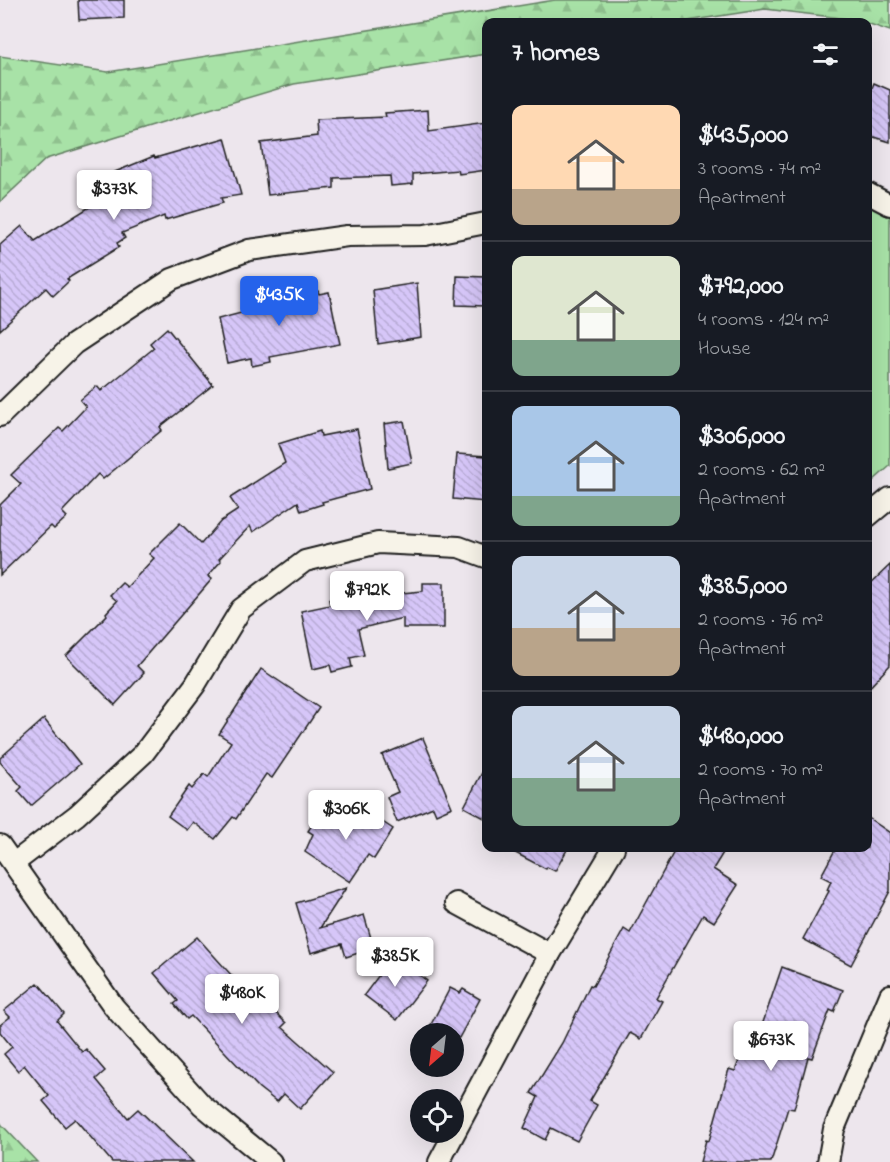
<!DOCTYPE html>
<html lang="en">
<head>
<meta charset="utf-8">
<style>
	body { margin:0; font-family:"Indie Flower",sans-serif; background:#242831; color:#f1f3f6; height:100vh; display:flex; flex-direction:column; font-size:22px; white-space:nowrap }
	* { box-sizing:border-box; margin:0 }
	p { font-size:20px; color:#9ea1a6 }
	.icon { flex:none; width:33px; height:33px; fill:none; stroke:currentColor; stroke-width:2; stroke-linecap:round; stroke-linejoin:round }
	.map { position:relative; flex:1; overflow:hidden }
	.drawer { position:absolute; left:482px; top:18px; width:390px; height:834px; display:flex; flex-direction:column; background:#171b24; border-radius:12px; box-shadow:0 6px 24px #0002 }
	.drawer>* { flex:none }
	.needle { width:39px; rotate:208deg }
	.controls { position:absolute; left:410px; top:1023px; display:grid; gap:12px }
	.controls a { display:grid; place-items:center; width:54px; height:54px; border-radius:50%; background:#171b24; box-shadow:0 6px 24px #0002; font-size:30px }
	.price { position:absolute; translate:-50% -51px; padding:0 14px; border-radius:6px; background:#fff; color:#222; font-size:20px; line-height:39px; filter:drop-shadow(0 2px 3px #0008) }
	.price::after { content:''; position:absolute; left:50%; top:36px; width:18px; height:14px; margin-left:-9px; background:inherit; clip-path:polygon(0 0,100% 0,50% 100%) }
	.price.on { background:#2563eb; color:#fff }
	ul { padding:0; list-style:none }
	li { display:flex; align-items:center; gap:18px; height:150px; padding:0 30px }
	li+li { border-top:2px solid #363941 }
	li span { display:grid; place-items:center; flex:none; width:168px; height:120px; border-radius:12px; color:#555 }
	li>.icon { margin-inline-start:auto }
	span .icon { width:72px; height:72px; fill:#fffc; stroke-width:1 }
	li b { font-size:26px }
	h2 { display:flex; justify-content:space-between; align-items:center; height:72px; padding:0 30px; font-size:26px }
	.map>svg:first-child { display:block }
</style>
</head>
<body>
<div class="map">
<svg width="890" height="1162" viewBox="0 0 890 1162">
	<defs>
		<pattern id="forest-firs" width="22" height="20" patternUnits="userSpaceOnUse" patternTransform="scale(1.5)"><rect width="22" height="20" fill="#a8e2a7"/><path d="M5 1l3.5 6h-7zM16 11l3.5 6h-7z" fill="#90c18f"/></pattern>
		<pattern id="building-back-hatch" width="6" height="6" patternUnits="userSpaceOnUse" patternTransform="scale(1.5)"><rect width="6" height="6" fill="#d6c6f8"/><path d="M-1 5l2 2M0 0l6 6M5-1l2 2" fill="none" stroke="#b7aad4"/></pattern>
	</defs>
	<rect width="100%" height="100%" fill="#ede6ed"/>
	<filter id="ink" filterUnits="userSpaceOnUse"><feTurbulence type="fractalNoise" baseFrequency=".0167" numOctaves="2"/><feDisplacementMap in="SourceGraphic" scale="12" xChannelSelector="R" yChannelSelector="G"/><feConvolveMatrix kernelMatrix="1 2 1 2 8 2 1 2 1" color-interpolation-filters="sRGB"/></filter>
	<g filter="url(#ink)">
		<g fill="url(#forest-firs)" stroke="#627f62" stroke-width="1.5">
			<polygon points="555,0 890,0 890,31 858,20 765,9 681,22 486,22 486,54 294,84 166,122 46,159 0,202 0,56 108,72"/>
			<polygon points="0,1122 2,1125 37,1162 0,1162"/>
		</g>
		<polygon fill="#a8e2a7" stroke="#627f62" stroke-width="1.5" points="867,202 890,215 890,466 867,486"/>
		<g fill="url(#building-back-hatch)" stroke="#1c1c1c" stroke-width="1.5">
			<polygon points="78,0 124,0 124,18 79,20"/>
			<polygon points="874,83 890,90 890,142 867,135 867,100"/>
			<polygon points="428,110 429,131 486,123 486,170 459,174 458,170 413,174 413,184 391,186 390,176 334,178 334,188 268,195 261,143 317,136 316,120 386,117 385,113"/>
			<polygon points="225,138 241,195 221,198 223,203 165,220 164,216 122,233 125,238 117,243 119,247 67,279 69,281 53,296 46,288 0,330 0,245 22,226 35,241 122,187 115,172 154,156 155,158"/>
			<polygon points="457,276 486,277 486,306 456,305"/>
			<polygon points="417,283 421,337 378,344 373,290"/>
			<polygon points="318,291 319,294 329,292 340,344 270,357 271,362 252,366 251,358 227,363 218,319 249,311 246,297 269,292 271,301"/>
			<polygon points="167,328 213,385 160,427 162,430 103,479 98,474 62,512 67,517 54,529 51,526 0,575 0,505 21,484 11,475 59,428 63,431 86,407 80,400 97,386 101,391 154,348 150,343"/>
			<polygon points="404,421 412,463 388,468 384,424"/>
			<polygon points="357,429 370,489 322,502 323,504 301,511 298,502 253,532 250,526 219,559 221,561 208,576 212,579 137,666 144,673 115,705 66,656 107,615 106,613 117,601 110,595 122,583 127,587 154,558 149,554 180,523 201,544 221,521 238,510 230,498 285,463 278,444 320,431 321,436"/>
			<polygon points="457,454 486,456 486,502 453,499"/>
			<polygon points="890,565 890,665 867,690 867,587"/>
			<polygon points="423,583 444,583 444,628 403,628 403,618 358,629 364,655 350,658 352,667 332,672 330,665 313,669 301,611 330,605 329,599 349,595 351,603 391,594 423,591"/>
			<polygon points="261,669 319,708 272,778 266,774 236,819 233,817 215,839 193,822 187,830 168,816 189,786 192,789 204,774 208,777 231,742 219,734"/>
			<polygon points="44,719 80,764 31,806 18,791 22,787 0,762 0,758"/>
			<polygon points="423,738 452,807 436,814 433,807 397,822 387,797 398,792 382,755"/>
			<polygon points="486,765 486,819 464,807"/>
			<polygon points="335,805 356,819 363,809 393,829 374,859 368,855 350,882 305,852 313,834 308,831 319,814 326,819"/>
			<polygon points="867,817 890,833 890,891 851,965 803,939 829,891 827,890 831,881 821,876 836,848 867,848"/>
			<polygon points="506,848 568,848 555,871 547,867 546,869"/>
			<polygon points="676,848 726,848 713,869 738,885 714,922 703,915 656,998 662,1001 641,1039 630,1033 590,1101 597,1105 577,1141 551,1128 545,1140 524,1128 538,1097 531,1093 562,1043 590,985 593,986 624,929 630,933"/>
			<polygon points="346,888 320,928 364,915 374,948 346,957 342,944 311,953 296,903"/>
			<polygon points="197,937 242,987 246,983 286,1023 282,1027 333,1072 300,1109 284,1094 277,1102 259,1088 191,1016 187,1019 174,1004 178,1001 154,973"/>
			<polygon points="394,955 427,981 397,1020 364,995"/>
			<polygon points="782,967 843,990 834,1012 830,1010 812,1058 808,1057 794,1109 788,1108 771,1162 700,1162 706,1140 709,1141 729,1069 735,1071 747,1040 756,1043"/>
			<polygon points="38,983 64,1014 57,1021 82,1052 86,1049 105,1071 96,1079 128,1118 138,1109 193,1162 112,1162 75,1119 65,1127 43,1101 49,1096 24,1065 18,1071 4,1054 12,1047 0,1032 0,1025 10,1017 4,1011"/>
			<polygon points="450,988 460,993 463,989 480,999 459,1038 453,1034 426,1034"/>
		</g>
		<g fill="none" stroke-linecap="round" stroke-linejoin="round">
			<defs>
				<g id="minor">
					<polyline points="867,193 890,205"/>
					<polyline points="0,416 74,344 172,279 249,250 347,236 425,235 486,223"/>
					<polyline points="867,517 890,498"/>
					<polyline points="0,845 114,1007 202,1105 271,1162"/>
					<polyline points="14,863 77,815 143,754 195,685 241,609 305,561 378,543 459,547 486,557"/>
					<polyline points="456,903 550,954"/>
					<polyline points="439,1162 550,954 614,848"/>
					<polyline points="828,1162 834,1129 890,995"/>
				</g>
			</defs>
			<use href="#minor" stroke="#1c1c1c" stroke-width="24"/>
			<use href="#minor" stroke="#f7f3e8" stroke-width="20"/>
		</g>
	</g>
</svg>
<div class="controls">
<a><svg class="needle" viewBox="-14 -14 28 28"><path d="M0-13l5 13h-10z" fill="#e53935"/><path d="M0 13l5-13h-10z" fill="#9ea1a6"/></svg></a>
<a><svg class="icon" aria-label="locate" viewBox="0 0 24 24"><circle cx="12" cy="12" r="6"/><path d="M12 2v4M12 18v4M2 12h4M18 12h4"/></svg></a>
</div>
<b class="price" style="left:114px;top:221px">$373K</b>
<b class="price on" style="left:279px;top:327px">$435K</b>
<b class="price" style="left:367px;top:622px">$792K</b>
<b class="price" style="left:346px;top:841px">$306K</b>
<b class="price" style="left:395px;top:988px">$385K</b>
<b class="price" style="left:242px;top:1025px">$480K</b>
<b class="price" style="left:771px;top:1072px">$673K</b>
<section class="drawer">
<h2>7 homes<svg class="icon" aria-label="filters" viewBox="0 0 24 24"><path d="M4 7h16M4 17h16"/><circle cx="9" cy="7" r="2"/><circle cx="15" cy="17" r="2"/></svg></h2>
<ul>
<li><span style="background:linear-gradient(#ffd9b3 70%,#b9a48a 0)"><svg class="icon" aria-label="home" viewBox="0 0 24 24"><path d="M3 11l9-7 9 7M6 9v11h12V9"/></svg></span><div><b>$435,000</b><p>3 rooms · 74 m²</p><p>Apartment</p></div></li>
<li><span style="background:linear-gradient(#dfe7d0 70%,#7fa58c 0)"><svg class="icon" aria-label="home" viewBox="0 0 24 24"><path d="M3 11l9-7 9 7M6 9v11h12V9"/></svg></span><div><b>$792,000</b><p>4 rooms · 124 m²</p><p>House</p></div></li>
<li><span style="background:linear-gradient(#a9c7e8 75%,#7fa58c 0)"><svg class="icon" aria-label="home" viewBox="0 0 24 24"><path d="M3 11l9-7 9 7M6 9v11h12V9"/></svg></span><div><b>$306,000</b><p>2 rooms · 62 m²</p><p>Apartment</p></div></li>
<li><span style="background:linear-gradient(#c9d6e8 60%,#b9a48a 0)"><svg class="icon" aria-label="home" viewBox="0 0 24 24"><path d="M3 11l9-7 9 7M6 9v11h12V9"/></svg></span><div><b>$385,000</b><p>2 rooms · 76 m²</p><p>Apartment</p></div></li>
<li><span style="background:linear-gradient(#c9d6e8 60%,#7fa58c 0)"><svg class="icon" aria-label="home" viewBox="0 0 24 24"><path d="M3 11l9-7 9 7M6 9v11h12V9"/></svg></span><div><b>$480,000</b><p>2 rooms · 70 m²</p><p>Apartment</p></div></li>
</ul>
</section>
</div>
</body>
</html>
